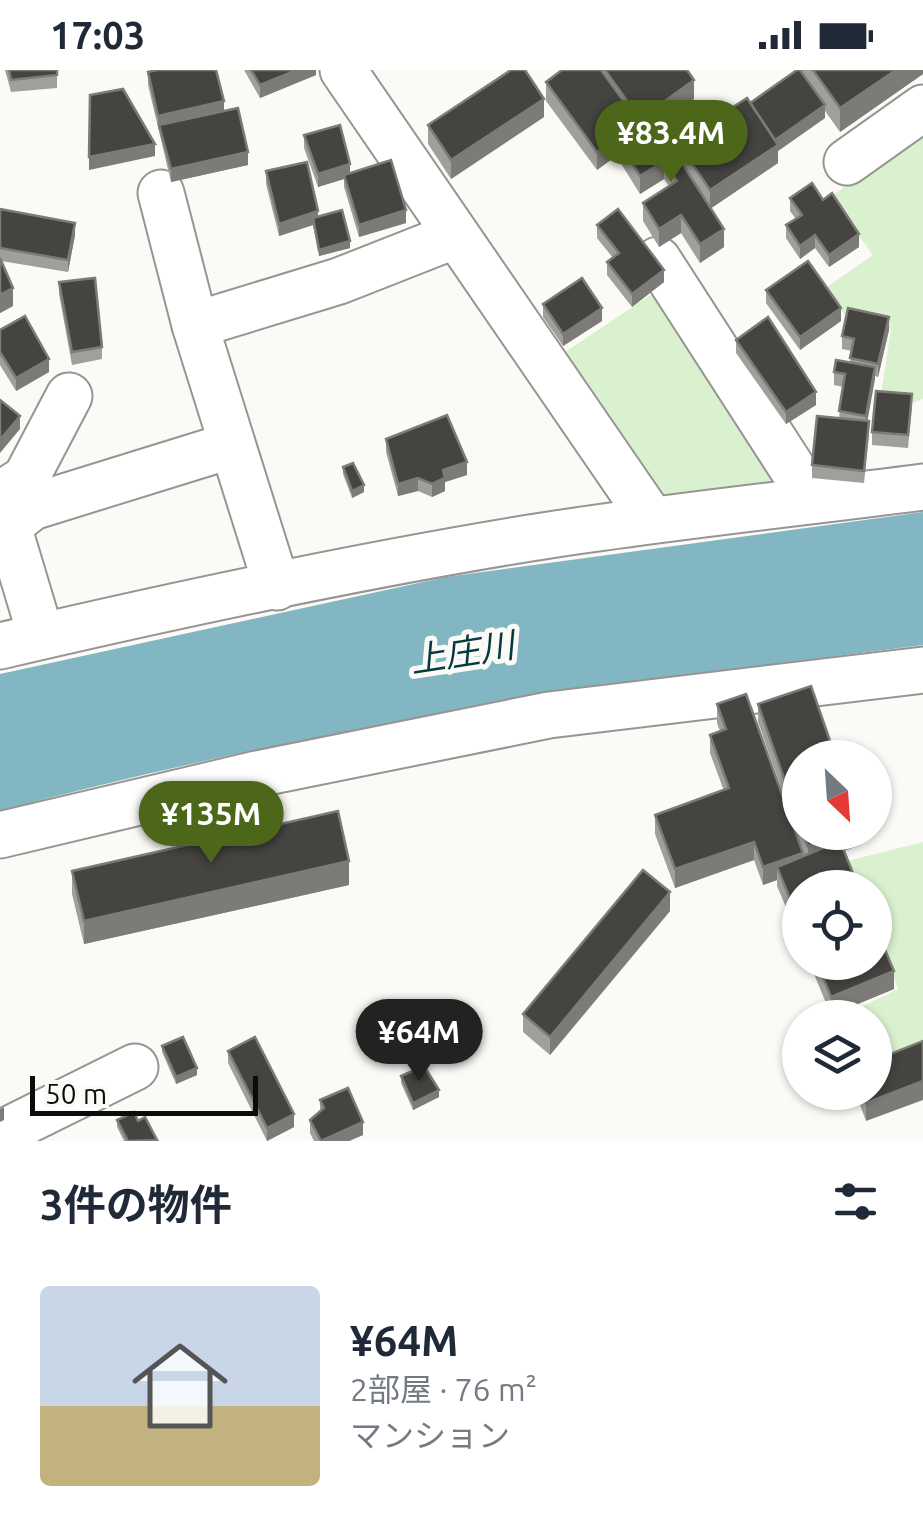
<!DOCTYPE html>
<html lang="ja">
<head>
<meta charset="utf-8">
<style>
	body { margin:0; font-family:Ubuntu,"Noto Sans JP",sans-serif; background:#f6f6f7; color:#1f2937; height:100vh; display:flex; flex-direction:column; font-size:38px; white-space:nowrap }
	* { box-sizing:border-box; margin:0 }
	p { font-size:32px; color:#747a83 }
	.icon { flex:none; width:55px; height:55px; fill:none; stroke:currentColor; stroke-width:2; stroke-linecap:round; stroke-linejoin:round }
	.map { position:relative; height:1071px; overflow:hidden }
	.panel { display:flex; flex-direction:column; background:#fff; flex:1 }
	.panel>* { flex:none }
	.needle { width:65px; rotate:155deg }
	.buttons { position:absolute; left:782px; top:670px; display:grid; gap:20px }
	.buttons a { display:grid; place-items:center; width:110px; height:110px; border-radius:50%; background:#fff; box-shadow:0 2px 8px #0004; font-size:50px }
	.scale { position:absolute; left:30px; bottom:25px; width:228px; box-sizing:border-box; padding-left:10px; border:5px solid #0d0c0b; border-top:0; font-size:28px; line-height:35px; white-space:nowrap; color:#0d0c0b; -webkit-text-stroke:8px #fcfaf6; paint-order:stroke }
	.price { position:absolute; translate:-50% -85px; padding:0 22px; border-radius:35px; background:#4c671a; color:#fff; font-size:32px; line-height:65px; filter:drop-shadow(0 2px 5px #0008) }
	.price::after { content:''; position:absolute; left:50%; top:60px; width:30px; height:22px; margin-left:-15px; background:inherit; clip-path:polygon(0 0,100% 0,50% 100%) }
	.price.active { background:#222; color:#fff }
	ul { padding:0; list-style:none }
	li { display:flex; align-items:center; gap:30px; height:250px; padding:0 40px }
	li+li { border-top:2px solid #e0e1e3 }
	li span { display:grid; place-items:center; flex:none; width:280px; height:200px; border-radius:10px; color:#555 }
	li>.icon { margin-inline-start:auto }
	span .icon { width:120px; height:120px; fill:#fffc; stroke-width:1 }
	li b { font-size:42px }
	h2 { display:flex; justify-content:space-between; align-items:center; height:120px; padding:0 40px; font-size:42px }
	.status { display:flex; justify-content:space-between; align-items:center; height:70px; padding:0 50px; background:#fff; direction:ltr }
	.status svg { height:28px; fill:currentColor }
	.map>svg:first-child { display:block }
</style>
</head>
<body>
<div class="status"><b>17:03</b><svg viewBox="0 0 49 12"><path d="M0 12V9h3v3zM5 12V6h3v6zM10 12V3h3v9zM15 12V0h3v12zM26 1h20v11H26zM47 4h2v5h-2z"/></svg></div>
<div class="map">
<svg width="923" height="1071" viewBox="0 0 923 1071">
	<rect width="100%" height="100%" fill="#fcfaf6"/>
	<g fill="#daf1cf">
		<polygon points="923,63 923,329 912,333 880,331 891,259 848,249 824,219 873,185 830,127"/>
		<polygon points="667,214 805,425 655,446 550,292"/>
		<polygon points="923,772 923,982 887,996 875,973 875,948 861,947 857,939 898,919 875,862 875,818 857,817 847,791"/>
	</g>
	<path fill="#81b6c2" d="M923,442V575C612,614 303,659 0,741V604L446,507Z"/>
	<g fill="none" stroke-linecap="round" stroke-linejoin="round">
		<defs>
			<g id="minor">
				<polyline points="343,0 652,450"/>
				<polyline points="847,92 923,38"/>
				<polyline points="161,123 195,255 277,517"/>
				<polyline points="658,190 812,429"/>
				<polyline points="195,255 339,211 456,165"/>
				<polyline points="0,425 26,408 69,326"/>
				<polyline points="41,566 8,456 32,437 232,375"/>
				<path d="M0,576C175,535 352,497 530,468C661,447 792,434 923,417"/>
				<polyline points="0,765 257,704 549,645 923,600"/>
				<polyline points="0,1064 135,997"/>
			</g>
		</defs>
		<use href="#minor" stroke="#979592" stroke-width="49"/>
		<use href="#minor" stroke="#fff" stroke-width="45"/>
	</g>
	<g fill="#a09f9c">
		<polygon points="5,0 57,0 57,18 11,22"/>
		<polygon points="244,0 316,0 316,5 260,28"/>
		<polygon points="562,0 687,0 694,29 658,55 678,88 678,73 750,33 797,0 923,0 923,4 840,62 825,41 825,48 778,81 778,93 711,138 724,177 700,193 681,163 659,177 643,151 643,133 669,116 664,109 640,124 620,92 620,83 597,100 546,31 546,12"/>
		<polygon points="148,2 224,41 248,95 171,112 148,15"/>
		<polygon points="544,47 451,109 428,74 428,55"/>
		<polygon points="304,65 350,103 406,153 359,167 344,117 344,109 318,117 304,78"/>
		<polygon points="266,101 318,147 350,178 319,186 313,155 279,166 266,114"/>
		<polygon points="790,128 823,130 859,177 829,197 815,178 800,189 786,168 786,155 796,149 790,141"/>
		<polygon points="0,139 75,165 68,202 1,191 13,236 0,243"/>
		<polygon points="597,155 664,212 632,237 607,205 607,192 613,188 597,168"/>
		<polygon points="59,212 102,277 102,289 72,295 59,224"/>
		<polygon points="766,220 841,251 800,280 766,233"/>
		<polygon points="543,234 602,251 563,276 543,247"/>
		<polygon points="0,260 49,302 16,321 0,295"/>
		<polygon points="889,260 878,307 875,306 867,351 869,364 864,413 812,408 812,395 839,348 843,317 834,315 834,302 850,292 852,281 842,279 842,266"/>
		<polygon points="736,270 816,335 786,354 736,283"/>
		<polygon points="912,337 908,378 872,375 872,362"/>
		<polygon points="386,369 467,405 445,412 445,421 432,427 418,421 398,426 386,382"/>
		<polygon points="343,397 364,422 352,428 343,404"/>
		<polygon points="717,634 803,786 805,786 758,652 758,634 800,688 800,762 860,762 860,775 844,781 800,818 800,871 777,816 777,810 763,815 754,790 675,818 655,764 655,745 724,721 710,683 710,665 720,661 717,653"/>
		<polygon points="72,801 349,815 84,874 72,824"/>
		<polygon points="670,841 550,985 523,962 523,944"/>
		<polygon points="809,892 875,892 894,919 831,945"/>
		<polygon points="360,953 410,971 375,992 360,966"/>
		<polygon points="162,976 197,1005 176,1014 162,982"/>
		<polygon points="228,981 294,1057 267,1071 228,993"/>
		<polygon points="401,1006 439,1027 413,1040 401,1013"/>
		<polygon points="855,1022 875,1022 866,1051"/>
		<polygon points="320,1030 363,1065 349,1071 314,1071 310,1063 310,1050 320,1041"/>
		<polygon points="117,1050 138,1051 157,1071 124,1071 117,1057"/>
	</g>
	<g fill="#7c7b77">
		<polygon points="297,0 316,0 316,5 260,28 260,15"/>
		<polygon points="896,0 923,0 923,4 840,62 840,38"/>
		<polygon points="694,10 694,29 640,68 640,49"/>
		<polygon points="544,29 544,47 451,109 451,90"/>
		<polygon points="224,31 224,44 158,59 158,46"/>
		<polygon points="825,35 825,48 778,81 778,93 710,139 710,120 775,70"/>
		<polygon points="638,51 638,69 620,74 620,83 597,100 597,82"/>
		<polygon points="155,74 155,86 89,100 89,87"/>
		<polygon points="248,82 248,95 171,112 171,99"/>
		<polygon points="664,91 664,109 640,124 640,106"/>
		<polygon points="350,94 350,107 344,105 344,109 318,117 318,104"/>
		<polygon points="406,140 406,153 359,167 359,155"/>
		<polygon points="318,141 318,153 313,148 313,155 279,166 279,154"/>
		<polygon points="681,145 681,163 659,177 659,159"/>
		<polygon points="75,153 75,165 68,202 68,190"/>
		<polygon points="724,159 724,177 700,193 700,174"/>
		<polygon points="859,164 859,177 829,197 829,185"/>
		<polygon points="815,165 815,178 800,189 800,176"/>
		<polygon points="350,171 350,178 319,186 319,180"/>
		<polygon points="664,200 664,212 632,237 632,224"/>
		<polygon points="13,218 13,236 0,243 0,225"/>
		<polygon points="602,238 602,251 563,276 563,264"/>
		<polygon points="841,238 841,251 800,280 800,267"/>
		<polygon points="889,247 889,260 878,307 878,294"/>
		<polygon points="49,289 49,302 16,321 16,308"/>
		<polygon points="875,297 875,309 866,359 866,346"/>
		<polygon points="816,322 816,335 786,354 786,342"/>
		<polygon points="20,346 20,359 0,383 0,370"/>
		<polygon points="467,392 467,405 445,412 445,421 432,427 432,414 443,400"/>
		<polygon points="418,408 418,421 398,426 398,414"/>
		<polygon points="364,415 364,422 352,428 352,421"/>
		<polygon points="844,762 860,762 860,775 808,794 808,776"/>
		<polygon points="754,772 754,790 675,818 675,799"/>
		<polygon points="803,783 803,801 777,797 777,810 763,815 763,797"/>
		<polygon points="349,791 349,815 84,874 84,851"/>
		<polygon points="670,822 670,841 550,985 550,967"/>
		<polygon points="894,901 894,919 831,945 831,927"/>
		<polygon points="410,959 410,971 375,992 375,979"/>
		<polygon points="197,998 197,1005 176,1014 176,1007"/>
		<polygon points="923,1011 923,1030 866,1051 866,1033"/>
		<polygon points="439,1020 439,1027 413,1040 413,1033"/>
		<polygon points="4,1037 4,1050 0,1052 0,1039"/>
		<polygon points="294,1044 294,1057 267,1071 267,1058"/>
		<polygon points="363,1052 363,1065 349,1071 321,1071"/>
	</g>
	<g fill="#454441" stroke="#7c7b77" stroke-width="2.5">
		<polygon points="9,0 57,0 57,5 11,10"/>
		<polygon points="157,0 216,0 224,31 158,46 148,2"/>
		<polygon points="251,0 297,0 260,15"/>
		<polygon points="511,0 525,0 544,29 451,90 428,55"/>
		<polygon points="562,0 601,0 638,51 597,82 546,12"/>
		<polygon points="605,0 687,0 694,10 640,49"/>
		<polygon points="797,0 800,0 825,35 775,70 750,33"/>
		<polygon points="813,0 896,0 840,38"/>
		<polygon points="123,19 155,74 89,87 90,25"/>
		<polygon points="747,28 778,75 710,120 678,73"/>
		<polygon points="238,38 248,82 171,99 159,55"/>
		<polygon points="655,51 724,159 700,174 681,145 659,159 643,133 677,111 664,91 640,106 620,74"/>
		<polygon points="340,55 350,94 318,104 304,65"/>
		<polygon points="391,90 406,140 359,155 344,105"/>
		<polygon points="307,92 318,141 279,154 266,101"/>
		<polygon points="812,113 823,130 832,123 859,164 829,185 815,165 800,176 786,155 802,145 790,128"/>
		<polygon points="0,139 75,153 68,190 0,178"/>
		<polygon points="618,139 664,200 632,224 607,192 619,183 597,155"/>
		<polygon points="342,140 350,171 319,180 313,148"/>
		<polygon points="0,188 13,218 0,225"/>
		<polygon points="808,191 841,238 800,267 766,220"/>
		<polygon points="95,208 102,277 72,282 59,212"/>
		<polygon points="582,208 602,238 563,264 543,234"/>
		<polygon points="848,238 889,247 878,294 850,288 854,269 842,266"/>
		<polygon points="25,246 49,289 16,308 0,282 0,260"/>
		<polygon points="768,247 816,322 786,342 736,270"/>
		<polygon points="836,290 875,297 866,346 839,341 845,304 834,302"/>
		<polygon points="876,321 912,324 908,365 872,362"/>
		<polygon points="0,330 20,346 0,370"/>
		<polygon points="447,345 467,392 443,400 445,408 432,414 418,408 398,414 386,369"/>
		<polygon points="817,346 869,351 864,401 812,395"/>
		<polygon points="353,393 364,415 352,421 343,397"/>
		<polygon points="811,616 836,688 800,688 800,754 758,634"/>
		<polygon points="746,624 803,783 763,797 754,772 675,799 655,745 729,718 710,665 726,659 717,634"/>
		<polygon points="338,741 349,791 84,851 72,801"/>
		<polygon points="803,762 844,762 808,776"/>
		<polygon points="840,771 859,818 800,818 800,853 777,797"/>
		<polygon points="643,800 670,822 550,967 523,944"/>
		<polygon points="875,856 894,901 831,927 817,892 875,892"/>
		<polygon points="395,933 410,959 375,979 360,953"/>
		<polygon points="183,967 197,998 176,1007 162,976"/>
		<polygon points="255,967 294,1044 267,1058 228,981"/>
		<polygon points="923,971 923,1011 866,1033 862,1022 875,1022 875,990"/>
		<polygon points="424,996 439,1020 413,1033 401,1006"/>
		<polygon points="348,1018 363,1052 321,1071 310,1050 324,1038 320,1030"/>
		<polygon points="134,1042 138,1051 145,1047 157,1070 128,1071 117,1050"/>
	</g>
	<g text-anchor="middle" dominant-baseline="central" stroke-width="10" stroke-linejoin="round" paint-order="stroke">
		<g font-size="35" font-style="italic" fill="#053a43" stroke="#fcfaf6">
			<text transform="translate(462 582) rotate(-9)">上庄川</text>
		</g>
	</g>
</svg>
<div class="buttons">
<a><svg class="needle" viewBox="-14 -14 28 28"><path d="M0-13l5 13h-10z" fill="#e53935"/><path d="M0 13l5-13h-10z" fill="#747a83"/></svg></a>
<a><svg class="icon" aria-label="locate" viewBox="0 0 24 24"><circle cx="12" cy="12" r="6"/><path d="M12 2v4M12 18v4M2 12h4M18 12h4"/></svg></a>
<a><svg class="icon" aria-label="layers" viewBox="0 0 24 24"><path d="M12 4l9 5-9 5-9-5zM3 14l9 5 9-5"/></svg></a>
</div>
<div class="scale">50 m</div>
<b class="price" style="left:671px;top:115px">¥83.4M</b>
<b class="price" style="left:211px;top:796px">¥135M</b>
<b class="price active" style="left:419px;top:1014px">¥64M</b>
</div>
<section class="panel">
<h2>3件の物件<svg class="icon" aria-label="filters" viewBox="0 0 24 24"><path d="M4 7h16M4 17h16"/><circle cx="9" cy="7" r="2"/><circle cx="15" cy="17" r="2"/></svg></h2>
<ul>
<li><span style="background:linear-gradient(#c9d6e8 60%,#c2b280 0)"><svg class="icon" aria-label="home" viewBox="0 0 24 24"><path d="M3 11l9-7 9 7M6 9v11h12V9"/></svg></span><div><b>¥64M</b><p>2部屋 · 76 m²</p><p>マンション</p></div></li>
</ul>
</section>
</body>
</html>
